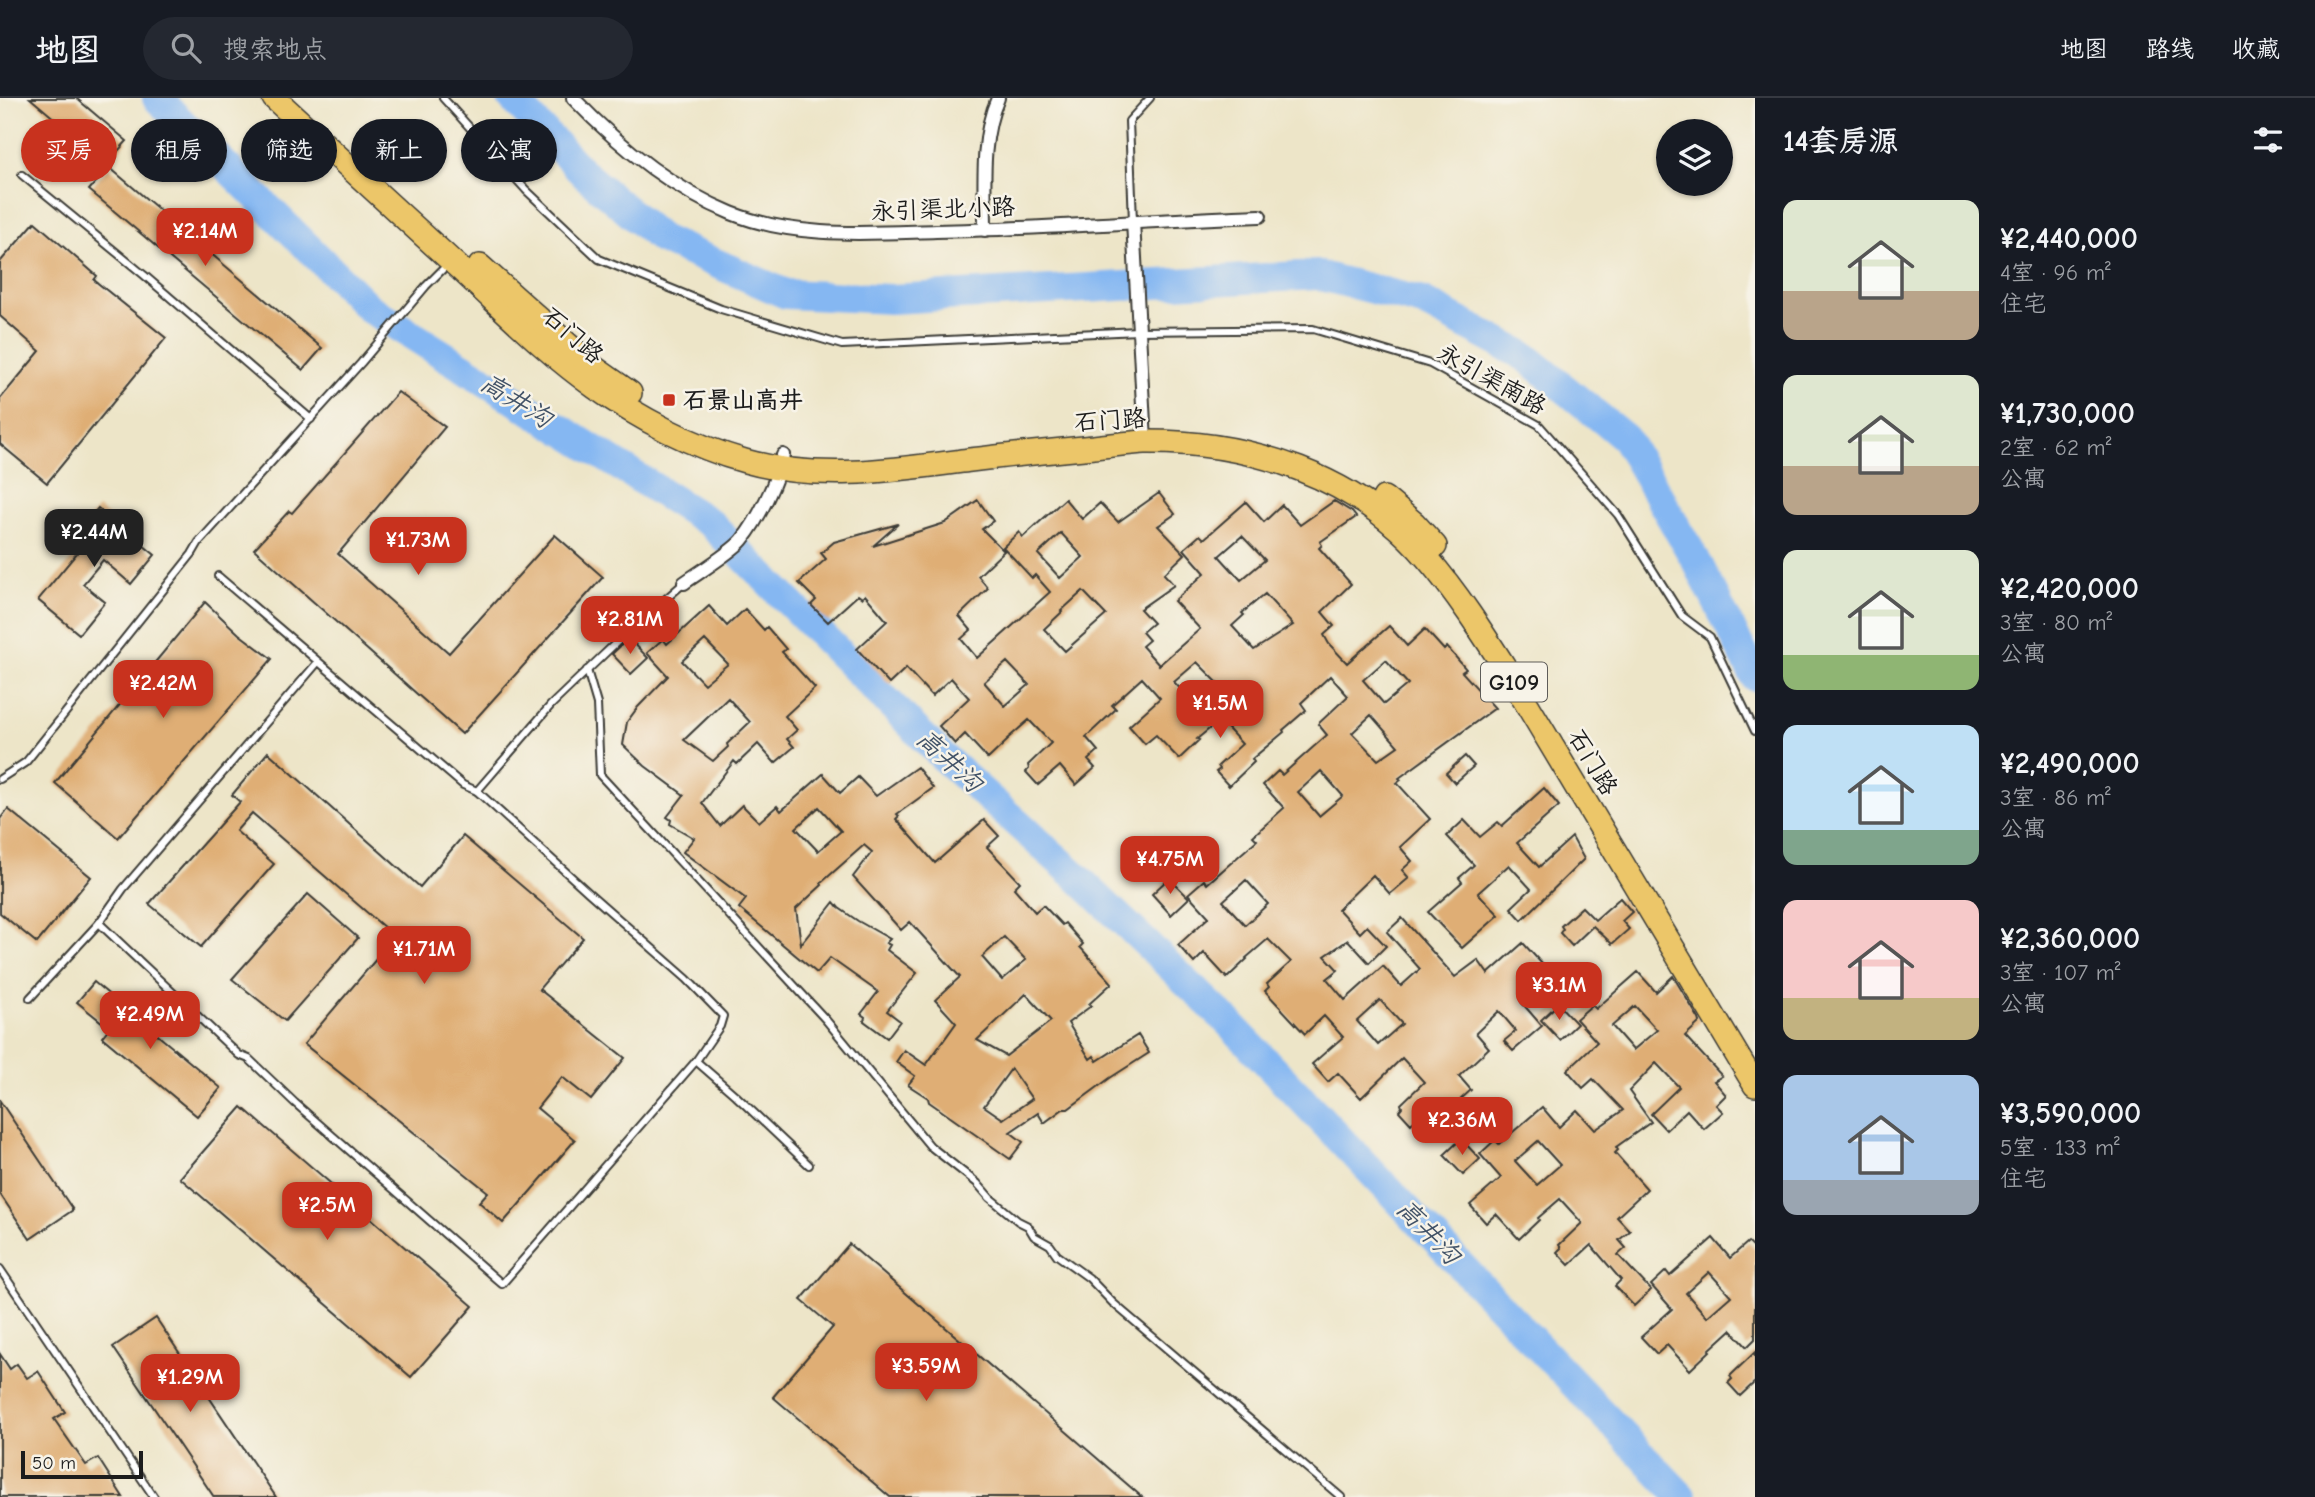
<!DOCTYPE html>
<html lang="zh">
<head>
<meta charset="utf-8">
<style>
	body { margin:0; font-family:"Comic Neue","LXGW WenKai TC",sans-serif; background:#242831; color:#f1f3f6; height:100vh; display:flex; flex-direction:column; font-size:26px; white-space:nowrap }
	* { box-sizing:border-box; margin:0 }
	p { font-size:23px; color:#9ea1a6 }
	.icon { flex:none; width:38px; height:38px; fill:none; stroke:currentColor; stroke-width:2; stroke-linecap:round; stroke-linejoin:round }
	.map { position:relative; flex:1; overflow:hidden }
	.sheet { display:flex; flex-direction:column; background:#171b24; width:560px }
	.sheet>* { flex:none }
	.top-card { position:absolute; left:21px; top:21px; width:665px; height:63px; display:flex; gap:14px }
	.tools { position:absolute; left:1656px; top:21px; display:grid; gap:14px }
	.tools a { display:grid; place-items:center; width:77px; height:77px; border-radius:50%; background:#171b24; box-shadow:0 2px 5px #0004; font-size:35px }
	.scale { position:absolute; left:21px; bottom:18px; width:122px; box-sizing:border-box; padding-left:7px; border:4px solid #1c1c1c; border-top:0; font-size:19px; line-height:24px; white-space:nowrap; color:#1c1c1c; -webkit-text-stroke:5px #f7f3e8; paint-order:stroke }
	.price { position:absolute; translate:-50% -60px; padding:0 16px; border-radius:14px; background:#c8321e; color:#fff; font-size:23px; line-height:46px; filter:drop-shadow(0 2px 4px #0008) }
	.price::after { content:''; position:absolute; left:50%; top:42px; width:21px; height:16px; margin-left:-10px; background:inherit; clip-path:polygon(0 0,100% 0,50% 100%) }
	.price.on { background:#222; color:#fff }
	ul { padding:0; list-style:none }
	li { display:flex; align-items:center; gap:21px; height:175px; padding:0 28px }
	li span { display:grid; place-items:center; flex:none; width:196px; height:140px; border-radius:14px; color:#555 }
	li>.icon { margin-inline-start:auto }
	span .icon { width:84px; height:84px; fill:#fffc; stroke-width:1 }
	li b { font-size:30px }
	h2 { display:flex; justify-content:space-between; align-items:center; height:84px; padding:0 28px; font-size:30px }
	.chip { padding:0 24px; border-radius:32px; background:#171b24; box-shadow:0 2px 5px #0004; font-size:24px; line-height:63px }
	.chip.on { background:#c8321e; color:#fff }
	header { display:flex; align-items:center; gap:42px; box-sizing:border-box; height:98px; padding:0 35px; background:#171b24; border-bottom:2px solid #363941 }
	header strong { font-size:33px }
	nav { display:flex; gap:38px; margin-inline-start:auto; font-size:24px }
	.search { width:490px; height:63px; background:#242831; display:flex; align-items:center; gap:18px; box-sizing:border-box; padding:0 24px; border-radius:38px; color:#9ea1a6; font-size:26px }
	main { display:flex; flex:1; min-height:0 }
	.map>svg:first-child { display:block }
</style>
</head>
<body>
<header>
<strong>地图</strong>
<div class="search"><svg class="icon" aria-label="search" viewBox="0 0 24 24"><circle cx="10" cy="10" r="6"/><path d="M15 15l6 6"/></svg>搜索地点</div>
<nav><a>地图</a><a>路线</a><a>收藏</a></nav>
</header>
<main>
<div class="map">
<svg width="1755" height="1399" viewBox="0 0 1755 1399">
	<rect width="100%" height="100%" fill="#f7f3e8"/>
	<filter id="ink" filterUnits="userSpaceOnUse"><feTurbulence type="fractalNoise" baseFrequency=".0143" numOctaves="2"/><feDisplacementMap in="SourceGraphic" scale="14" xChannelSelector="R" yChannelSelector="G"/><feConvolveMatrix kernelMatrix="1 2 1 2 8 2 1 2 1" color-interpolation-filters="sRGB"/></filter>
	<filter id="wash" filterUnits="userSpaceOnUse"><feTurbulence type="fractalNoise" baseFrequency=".00686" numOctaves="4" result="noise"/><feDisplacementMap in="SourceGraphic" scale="28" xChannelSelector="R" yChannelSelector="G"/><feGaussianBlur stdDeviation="1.57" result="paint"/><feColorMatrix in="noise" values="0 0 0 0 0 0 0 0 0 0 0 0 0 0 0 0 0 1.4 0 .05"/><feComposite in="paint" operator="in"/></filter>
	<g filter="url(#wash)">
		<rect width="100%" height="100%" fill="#ede5c8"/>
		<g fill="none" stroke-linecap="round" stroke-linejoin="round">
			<g stroke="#85b7f2" stroke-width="30">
				<polyline points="157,0 369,210 710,425 944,660 1075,777 1229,925 1682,1399"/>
				<polyline points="512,0 584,76 661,141 786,196 891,201 1317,177 1423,204 1526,259 1625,340 1699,468 1755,579"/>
			</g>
		</g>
		<g id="blocks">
			<g fill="#dfae75" fill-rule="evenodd">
				<polygon points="30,0 76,0 127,43 107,65"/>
				<polygon points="109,69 322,250 303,272 89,92"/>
				<polygon points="35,124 97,178 94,182 166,240 47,385 0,346 0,301 40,253 0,218 0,164"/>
				<polygon points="398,294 445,329 338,456 449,555 555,437 603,479 462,636 254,451 289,413 292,415"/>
				<path d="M1159,395L1175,416L1158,428L1185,456L1164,476L1174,487L1140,511L1153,525L1142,534L1149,542L1142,548L1159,567L1200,531L1174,503L1205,475L1184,451L1200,437L1204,441L1246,404L1264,424L1282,407L1300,427L1334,403L1352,414L1356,419L1320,444L1322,447L1319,450L1351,486L1322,514L1334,528L1324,537L1329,546L1347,565L1389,528L1407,548L1425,531L1444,552L1447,549L1466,571L1462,574L1495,610L1399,680L1401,682L1397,685L1430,721L1400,749L1412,763L1402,772L1409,780L1390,796L1373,777L1338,811L1360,835L1367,828L1386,848L1369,865L1348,842L1325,858L1338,872L1327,881L1345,902L1383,868L1401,888L1420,871L1387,834L1402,820L1455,879L1478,862L1488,876L1523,845L1553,878L1522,905L1542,928L1513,953L1504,943L1516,933L1499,913L1476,935L1489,950L1459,978L1471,992L1461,1001L1468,1009L1449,1025L1433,1006L1411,1026L1399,1013L1402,1009L1401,1006L1424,984L1402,960L1361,1000L1338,975L1328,984L1312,966L1343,939L1324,918L1305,936L1265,893L1269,889L1267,886L1291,864L1268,841L1246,860L1247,861L1227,880L1204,855L1194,865L1178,847L1209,819L1188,796L1204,782L1207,786L1257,742L1253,738L1284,710L1263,687L1278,673L1282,677L1327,637L1318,626L1348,598L1330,578L1301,605L1306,612L1283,632L1284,634L1252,661L1254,664L1229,688L1216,674L1220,671L1218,668L1242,646L1220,622L1197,641L1199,642L1179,661L1156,637L1145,646L1129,628L1160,600L1142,580L1112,607L1116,611L1086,639L1098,653L1088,662L1095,670L1076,687L1060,668L1038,687L1026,674L1029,671L1028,667L1051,645L1029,622L1007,641L1008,642L988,661L965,636L955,646L939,628L969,600L951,580L932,598L906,570L889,586L857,551L887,523L865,497L862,500L858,497L828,524L811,507L816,502L799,485L826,461L821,455L834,444L898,426L873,448L945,425L978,402L993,423L982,431L1004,453L978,478L988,490L959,518L971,532L961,541L977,560L1050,494L1035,477L1032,480L1003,449L1019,434L1023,439L1065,401L1082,421L1100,405L1118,424ZM1061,435L1083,459L1060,480L1038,456ZM1242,438L1265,462L1241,482L1219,458ZM1083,493L1106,517L1065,553L1044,531L1062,514L1061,513ZM1265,496L1293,527L1254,552L1232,528L1244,517L1242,515ZM1386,562L1408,586L1384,606L1363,582ZM1007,564L1029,587L1005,608L984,584ZM1197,564L1220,587L1196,608L1174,584ZM1371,617L1398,648L1378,662L1352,635ZM1321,673L1343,698L1319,718L1298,694ZM1246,782L1268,806L1245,827L1223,803ZM1380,902L1402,926L1378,947L1357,923Z"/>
				<polygon points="98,410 155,457 131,486 103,462 83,486 105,504 79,536 38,502 82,449 74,439"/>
				<polygon points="205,504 239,536 272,561 118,740 55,685"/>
				<path d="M709,508L727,528L745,511L764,532L767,529L786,551L782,554L815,590L785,618L797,632L787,641L794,649L775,665L758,646L737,666L734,663L702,705L720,728L742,707L759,724L777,708L781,713L823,676L840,695L858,679L876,698L917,669L933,690L897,716L899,718L896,721L935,765L984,722L999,738L987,749L1020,784L1014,790L1035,814L1043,807L1062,827L1065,825L1083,846L1080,849L1112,885L1089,906L1091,908L1068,925L1090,961L1094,958L1097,963L1138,937L1149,955L1110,980L1068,1011H1063L1044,1025L1038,1015L1010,1034L1023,1044L1010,1061L929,1004L928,1000L908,987L915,978L896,964L904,952L926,967L956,925L935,902L960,879L910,824L901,832L853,779L872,754L864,747L821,785L822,787L796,811L801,846L834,804L839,810L858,823L890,841L886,845L890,847L887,852L917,875L887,913L900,923L887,940L864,923L865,919L861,916L878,894L830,860L817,875L739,810L746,801L683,754L694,740L670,726L671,722L667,719L684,697L645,668L623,647L627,624L638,609L668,578L647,555L663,541L667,546ZM705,542L728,566L704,586L682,563ZM728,600L750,624L727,646L728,649L713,663L684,642ZM819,709L841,733L818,753L796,730ZM1004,839L1026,862L1002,882L982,859ZM1026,896L1051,923L1006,958L977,942ZM1011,971L1032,1001L1003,1021L984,1008Z"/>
				<polygon points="629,540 648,560 631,576 612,556"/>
				<polygon points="268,654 420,789 463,738 583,840 539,891 625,960 591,1002 562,979 537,1010 575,1042 503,1125 479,1104 488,1094 304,946 389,846 379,837 385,830 252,715 236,733 274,766 201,849 149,806 240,704 232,697"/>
				<polygon points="1465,658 1474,668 1455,685 1446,675"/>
				<polygon points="1544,690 1559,708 1517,745 1539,769 1572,739 1584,761 1522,822 1511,810 1531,791 1509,767 1478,795 1499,817 1462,850 1428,814 1462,784 1459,780 1474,767 1447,738 1464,722 1480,739 1498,724 1502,728"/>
				<polygon points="8,711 91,779 37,845 0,815 0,721"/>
				<polygon points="1169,780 1189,800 1171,817 1152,796"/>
				<polygon points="308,796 358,840 285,923 232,881"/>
				<polygon points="1620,800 1632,814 1622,823 1629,831 1612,846 1593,828 1572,848 1560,835 1563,831 1561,828 1582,809 1595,822"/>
				<path d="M1638,874L1656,894L1673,878L1699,921L1700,924L1685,938L1722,978L1714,983L1726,997L1716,1007L1723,1014L1704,1031L1687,1012L1666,1032L1651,1016L1679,989L1656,965L1629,993L1651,1024L1616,1049L1618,1052L1615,1055L1647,1091L1617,1119L1630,1133L1619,1142L1626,1150L1618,1157L1651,1192L1634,1208L1615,1188L1621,1182L1591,1147L1569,1167L1557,1154L1561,1150L1559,1147L1582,1125L1560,1101L1538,1120L1539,1122L1519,1141L1496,1116L1486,1125L1470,1107L1501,1080L1480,1056L1495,1042L1499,1046L1542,1009L1559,1029L1577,1012L1595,1032L1623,1012L1593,981L1583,990L1567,972L1597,944L1576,921L1592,907L1596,911ZM1635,908L1657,932L1633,952L1612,928ZM1538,1043L1560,1067L1537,1087L1515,1063Z"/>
				<polygon points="94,884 221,990 197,1018 102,939 109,930 77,904"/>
				<polygon points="1558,906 1577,926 1560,942 1541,922"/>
				<polygon points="0,1003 73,1112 30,1141 0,1096"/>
				<polygon points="242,1009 473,1208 411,1279 180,1080"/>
				<polygon points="1461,1041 1480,1061 1463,1077 1444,1057"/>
				<path d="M1713,1140L1730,1160L1748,1144L1755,1151V1241L1747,1249L1731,1232L1709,1252L1710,1253L1690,1272L1667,1247L1657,1256L1641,1239L1672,1211L1651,1187L1666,1173L1670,1178ZM1709,1174L1731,1198L1707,1219L1686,1195Z"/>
				<polygon points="849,1146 1142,1399 890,1399 773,1299 833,1229 801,1202"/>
				<polygon points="156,1220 276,1399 214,1399 113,1249"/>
				<polygon points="1755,1254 1755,1284 1740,1298 1728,1285 1732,1281 1730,1278"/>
				<polygon points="0,1256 10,1271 17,1266 27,1280 38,1273 65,1314 54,1321 86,1367 98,1360 123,1399 0,1399"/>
			</g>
		</g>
	</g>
	<g filter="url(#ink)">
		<use href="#blocks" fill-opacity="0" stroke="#3b3a36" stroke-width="2"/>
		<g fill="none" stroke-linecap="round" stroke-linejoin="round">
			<defs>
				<g id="lane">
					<polyline points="443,0 526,92 599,161 721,211 842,247 1138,233 1313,231 1430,266 1539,327 1618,417 1682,518 1710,539 1755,633"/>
					<polyline points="22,77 144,177 311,321"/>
					<polyline points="1133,123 1129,23 1150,0"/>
					<polyline points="218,478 463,687 477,693 551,607 620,541 684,485"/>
					<polyline points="587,572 597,606 600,677 826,922 930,1048 977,1085 990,1100 1018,1123 1028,1128 1034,1138 1050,1147 1057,1157 1089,1180 1113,1205 1341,1399"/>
					<polyline points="0,681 26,664 192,456 199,444 361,265 426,188 448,166"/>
					<polyline points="99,825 239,957 249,961 295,1005 502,1186 696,963 720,928 723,918 687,881 589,795 477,693"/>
					<polyline points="30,900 99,825 123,791 318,564"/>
					<polyline points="696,963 735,997 809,1067"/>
					<polyline points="0,1171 154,1399"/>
				</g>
				<g id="street">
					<path d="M573,0C618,47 670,90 731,115C796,141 868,135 936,133C1044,131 1152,122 1260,118"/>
					<polyline points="1133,123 1145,344"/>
					<path d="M985,132C985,89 980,41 998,0"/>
					<path d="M684,485C698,475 732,454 742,442C759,421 777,383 783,357"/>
				</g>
				<g id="highway">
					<path d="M274,0C335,56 396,112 457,168C502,209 545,254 595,289C638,320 694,349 745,363C819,384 895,372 970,362C1011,357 1052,353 1094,349C1111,347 1128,345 1145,344C1250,343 1357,378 1427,460C1457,495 1482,534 1507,573L1755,987"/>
					<polyline points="480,168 593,269 630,295"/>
					<polyline points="1384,400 1414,425 1435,448"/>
				</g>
			</defs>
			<use href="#lane" stroke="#3b3a36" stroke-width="10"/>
			<use href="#street" stroke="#3b3a36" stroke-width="16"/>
			<use href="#highway" stroke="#3b3a36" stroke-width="26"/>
			<use href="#lane" stroke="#fff" stroke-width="6"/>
			<use href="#street" stroke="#fff" stroke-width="12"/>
			<use href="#highway" stroke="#ecc669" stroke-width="23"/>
		</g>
	</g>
	<rect fill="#c8321e" stroke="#f7f3e8" stroke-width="2.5" x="662" y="295" width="14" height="14" rx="3.5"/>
	<g text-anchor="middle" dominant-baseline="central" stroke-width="5" stroke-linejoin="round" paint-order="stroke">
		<rect fill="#f7f3e8" stroke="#5e5c59" stroke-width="2" x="1481" y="564.5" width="66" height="39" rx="5"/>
		<g font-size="23" font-weight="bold" fill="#1c1c1c">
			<text x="1514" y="584">G109</text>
		</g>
		<g font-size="24" fill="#1c1c1c" stroke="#f7f3e8">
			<text transform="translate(943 111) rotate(-2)">永引渠北小路</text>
			<text transform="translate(573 237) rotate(41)">石门路</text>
			<text transform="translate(1492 281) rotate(29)">永引渠南路</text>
			<text transform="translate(1110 322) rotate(-4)">石门路</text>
			<text transform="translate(1593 664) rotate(59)">石门路</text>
		</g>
		<g font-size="24" font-weight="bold" fill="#1c1c1c" stroke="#f7f3e8" text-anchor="start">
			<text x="683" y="302">石景山高井</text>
		</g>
		<g font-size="26" font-style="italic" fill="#415267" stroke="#f7f3e8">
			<text transform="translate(516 303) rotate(32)">高井沟</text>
			<text transform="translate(949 663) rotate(43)">高井沟</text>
			<text transform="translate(1428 1134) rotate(46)">高井沟</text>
		</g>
	</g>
</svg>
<div class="tools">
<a><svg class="icon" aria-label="layers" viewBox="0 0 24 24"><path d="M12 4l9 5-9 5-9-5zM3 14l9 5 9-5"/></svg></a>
</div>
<div class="scale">50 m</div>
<b class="price" style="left:205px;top:170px">¥2.14M</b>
<b class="price on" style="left:94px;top:471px">¥2.44M</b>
<b class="price" style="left:418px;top:479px">¥1.73M</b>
<b class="price" style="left:630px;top:558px">¥2.81M</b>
<b class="price" style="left:163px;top:622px">¥2.42M</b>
<b class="price" style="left:1220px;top:642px">¥1.5M</b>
<b class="price" style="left:1170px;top:798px">¥4.75M</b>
<b class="price" style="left:424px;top:888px">¥1.71M</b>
<b class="price" style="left:1559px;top:924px">¥3.1M</b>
<b class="price" style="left:150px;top:953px">¥2.49M</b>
<b class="price" style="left:1462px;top:1059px">¥2.36M</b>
<b class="price" style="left:327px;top:1144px">¥2.5M</b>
<b class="price" style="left:926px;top:1305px">¥3.59M</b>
<b class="price" style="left:190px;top:1316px">¥1.29M</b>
<div class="top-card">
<a class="chip on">买房</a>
<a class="chip">租房</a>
<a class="chip">筛选</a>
<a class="chip">新上</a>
<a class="chip">公寓</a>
</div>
</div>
<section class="sheet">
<h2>14套房源<svg class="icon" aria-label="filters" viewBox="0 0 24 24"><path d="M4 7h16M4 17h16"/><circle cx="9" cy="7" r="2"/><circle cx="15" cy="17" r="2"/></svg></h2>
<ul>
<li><span style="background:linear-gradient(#dfe7d0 65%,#b9a48a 0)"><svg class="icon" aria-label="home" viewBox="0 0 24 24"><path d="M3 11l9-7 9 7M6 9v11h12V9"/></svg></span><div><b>¥2,440,000</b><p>4室 · 96 m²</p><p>住宅</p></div></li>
<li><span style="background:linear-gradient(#dfe7d0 65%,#b9a48a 0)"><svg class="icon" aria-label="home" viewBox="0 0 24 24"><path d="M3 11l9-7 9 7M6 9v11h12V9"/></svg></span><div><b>¥1,730,000</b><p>2室 · 62 m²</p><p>公寓</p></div></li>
<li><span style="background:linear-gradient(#dfe7d0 75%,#8fb573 0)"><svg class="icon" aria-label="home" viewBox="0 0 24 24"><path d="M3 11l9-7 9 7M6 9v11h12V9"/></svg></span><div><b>¥2,420,000</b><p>3室 · 80 m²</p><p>公寓</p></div></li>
<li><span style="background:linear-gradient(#bfe0f5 75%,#7fa58c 0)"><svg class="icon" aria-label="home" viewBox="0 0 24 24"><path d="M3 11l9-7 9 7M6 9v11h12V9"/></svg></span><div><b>¥2,490,000</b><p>3室 · 86 m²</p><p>公寓</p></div></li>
<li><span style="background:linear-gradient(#f6c9c9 70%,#c2b280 0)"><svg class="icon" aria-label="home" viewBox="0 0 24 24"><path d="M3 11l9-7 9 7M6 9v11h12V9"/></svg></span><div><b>¥2,360,000</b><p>3室 · 107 m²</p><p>公寓</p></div></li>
<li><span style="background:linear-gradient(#a9c7e8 75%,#9aa5b1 0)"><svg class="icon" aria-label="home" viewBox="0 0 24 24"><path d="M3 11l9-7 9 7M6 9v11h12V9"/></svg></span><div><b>¥3,590,000</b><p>5室 · 133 m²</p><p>住宅</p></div></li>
</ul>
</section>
</main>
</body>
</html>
